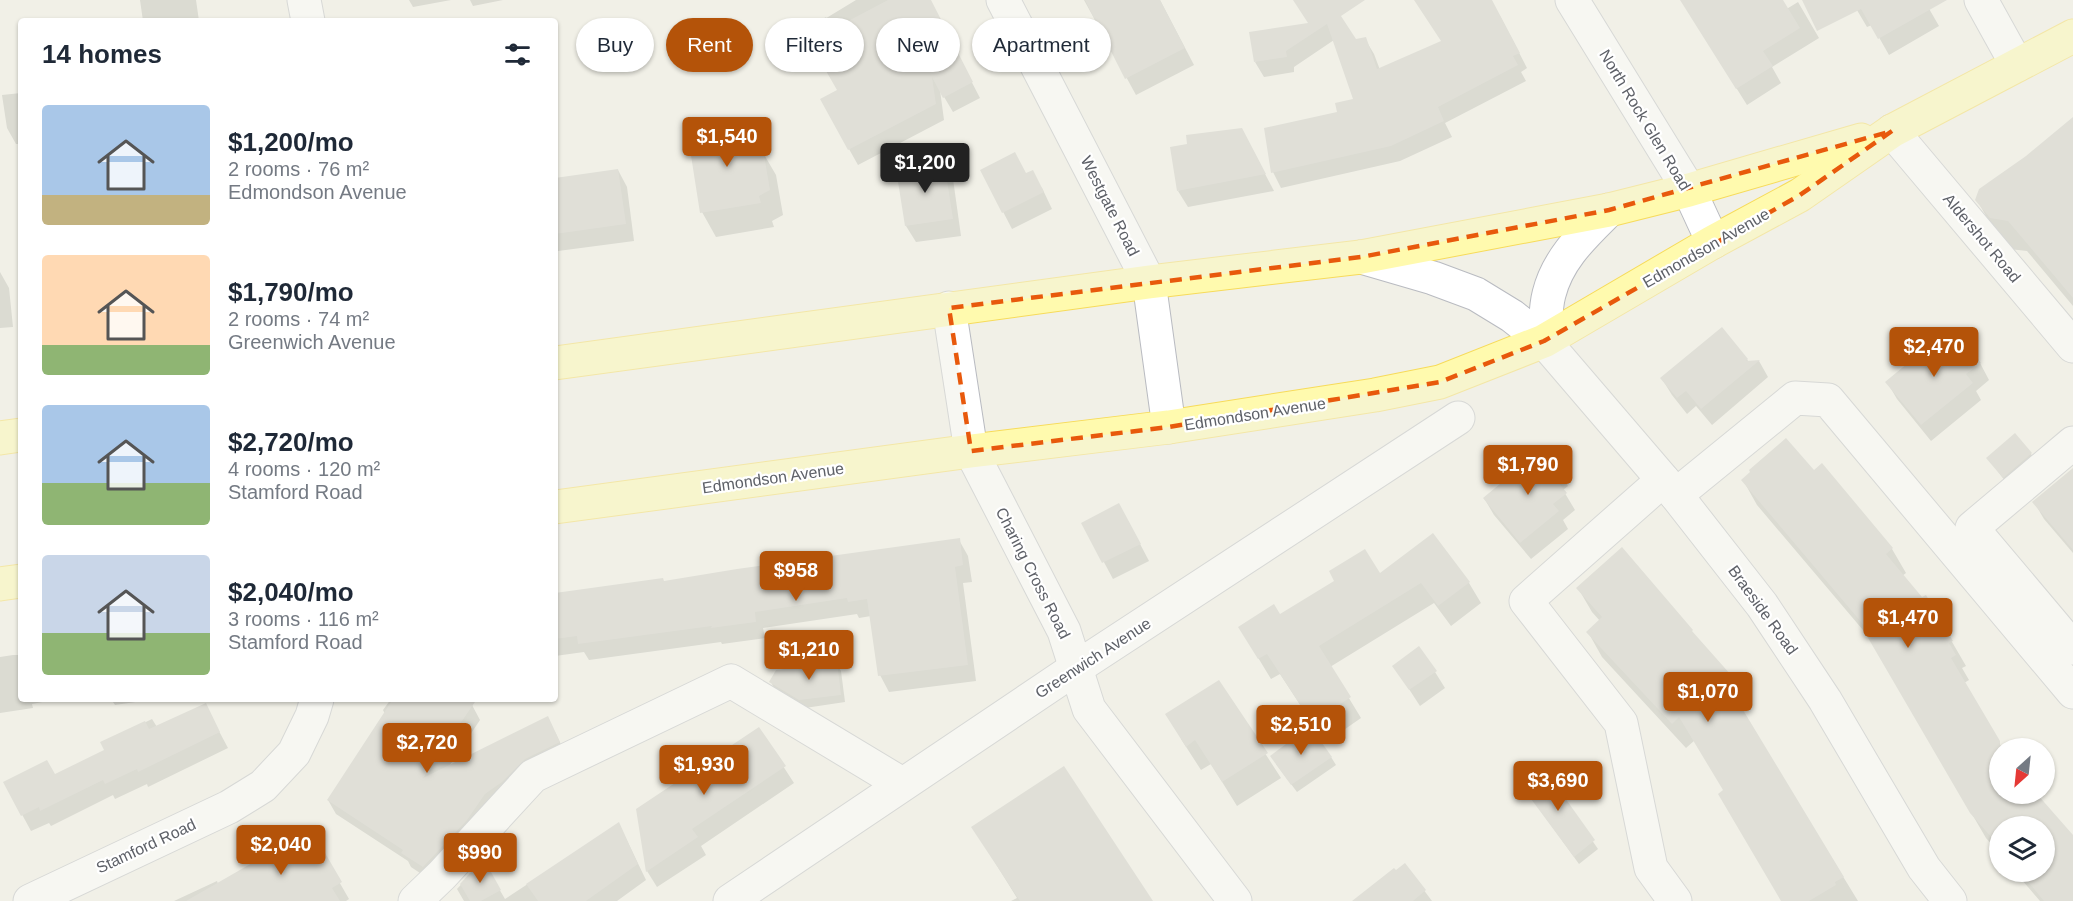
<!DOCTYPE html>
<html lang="en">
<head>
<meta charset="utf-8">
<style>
	body { margin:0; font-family:Arial,sans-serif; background:#f6f6f7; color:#1f2937; height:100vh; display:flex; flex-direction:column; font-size:22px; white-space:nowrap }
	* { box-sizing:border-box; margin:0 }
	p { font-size:20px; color:#747a83 }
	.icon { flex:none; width:33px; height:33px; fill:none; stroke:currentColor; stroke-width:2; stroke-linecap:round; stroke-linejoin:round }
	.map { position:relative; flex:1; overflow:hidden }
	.drawer { position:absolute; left:18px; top:18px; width:540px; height:684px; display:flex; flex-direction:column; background:#fff; border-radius:6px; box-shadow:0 2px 4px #0004 }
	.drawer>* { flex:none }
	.banner { position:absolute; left:576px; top:18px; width:570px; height:54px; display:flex; gap:12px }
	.needle { width:39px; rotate:207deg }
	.fabs { position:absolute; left:1989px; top:738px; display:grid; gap:12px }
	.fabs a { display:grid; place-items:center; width:66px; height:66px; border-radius:50%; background:#fff; box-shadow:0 2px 4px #0004; font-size:30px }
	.price { position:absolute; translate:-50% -51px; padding:0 14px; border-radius:6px; background:#b45309; color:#fff; font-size:20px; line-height:39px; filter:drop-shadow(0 2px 3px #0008) }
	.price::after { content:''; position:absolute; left:50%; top:36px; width:18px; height:14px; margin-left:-9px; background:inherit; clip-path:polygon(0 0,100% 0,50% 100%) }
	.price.on { background:#222; color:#fff }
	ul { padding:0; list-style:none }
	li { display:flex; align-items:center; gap:18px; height:150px; padding:0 24px }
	li span { display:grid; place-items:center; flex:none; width:168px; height:120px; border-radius:6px; color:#555 }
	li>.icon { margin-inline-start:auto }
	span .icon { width:72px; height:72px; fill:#fffc; stroke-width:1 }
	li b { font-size:26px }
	h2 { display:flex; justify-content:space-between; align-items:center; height:72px; padding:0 24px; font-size:26px }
	.pill { padding:0 21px; border-radius:27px; background:#fff; box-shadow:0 2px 4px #0004; font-size:21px; line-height:54px }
	.pill.on { background:#b45309; color:#fff }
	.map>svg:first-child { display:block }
</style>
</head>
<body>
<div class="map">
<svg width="2073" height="901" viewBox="0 0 2073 901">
	<rect width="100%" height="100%" fill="#f1f0e7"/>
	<g fill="#0003">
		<polygon points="140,0 196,0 199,21 143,21"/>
		<polygon points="409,0 451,0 413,7"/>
		<polygon points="470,0 503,0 473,6"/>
		<polygon points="856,0 929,0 980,98 953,112 940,90 944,120 858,165 849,149 839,90 805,31"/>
		<polygon points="1084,0 1160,0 1194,65 1136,95"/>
		<polygon points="1304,0 1329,0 1355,40 1365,39 1374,54 1380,70 1443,42 1415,0 1485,0 1500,16 1527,68 1521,72 1526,81 1445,123 1452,137 1400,161 1281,188 1273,172 1355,100 1334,40 1294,67 1294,72 1264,77 1255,62 1309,24"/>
		<polygon points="1681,0 1731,0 1751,31 1798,2 1819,38 1772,67 1781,83 1747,105"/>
		<polygon points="1851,0 1924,0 1939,26 1889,55 1872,25 1867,27"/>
		<polygon points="21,93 21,144 16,144 7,128 2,95"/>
		<polygon points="2073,121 2073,306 2027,251 2009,249 1995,232 1977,200"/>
		<polygon points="743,123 758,152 762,151 776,175 783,215 772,221 774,227 716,237 702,212"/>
		<polygon points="1251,147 1274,191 1188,207 1178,191"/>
		<polygon points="943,162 953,179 961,236 916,242 906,226"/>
		<polygon points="618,170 627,187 634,241 558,251 555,246 555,179"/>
		<polygon points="982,171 1026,174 1042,188 1052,209 1012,229"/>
		<polygon points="0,272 9,288 13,327 0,328"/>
		<polygon points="1721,329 1749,362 1759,361 1768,377 1712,425 1696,406 1687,414 1672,395 1662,379"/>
		<polygon points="1942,347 1980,363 1989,380 1976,391 1981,400 1931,441 1897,399 1887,382"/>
		<polygon points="1542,450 1558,469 1568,486 1563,490 1575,510 1563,520 1568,529 1531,559 1494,515 1484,498"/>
		<polygon points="2031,454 2035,462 2008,485 1988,458"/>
		<polygon points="1814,472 1892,549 1906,573 1902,576 1921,599 1926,597 1966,666 1962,668 1969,680 1964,683 2002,748 2000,748 2000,794 2035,794 2073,838 2073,901 2040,901 2015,872 2044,872 2044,826 2000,826 2000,854 1986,838 1868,636 1757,505 1743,480"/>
		<polygon points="2073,474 2073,553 2044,519 2034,502"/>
		<polygon points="1128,521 1149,561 1113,579 1083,523"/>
		<polygon points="959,540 968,556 972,582 963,583 976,681 889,692 880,675 871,616 859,618 857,614 763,628 765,638 722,644 721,642 589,660 584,652 555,656 555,594 664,583"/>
		<polygon points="1380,575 1469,583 1481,603 1451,626 1434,603 1330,667 1361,718 1325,743 1280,674 1271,679 1240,628 1280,616"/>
		<polygon points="1578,588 1730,676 1744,700 1738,705 1858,901 1782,901 1725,791 1695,740 1686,748 1602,657 1588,632 1600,621 1592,612"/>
		<polygon points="13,655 21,655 21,699 58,699 32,704 33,708 0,713 0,657"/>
		<polygon points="836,663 841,671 845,702 805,708 775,690 771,682"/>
		<polygon points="1394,666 1435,672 1445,688 1420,706"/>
		<polygon points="1219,682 1281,778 1237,806 1211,764 1201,770 1181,739"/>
		<polygon points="111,699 156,699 115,705"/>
		<polygon points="391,699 463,699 472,705 480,720 448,768 555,732 567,757 432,881 411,867 408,861 336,814 328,800 385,714 383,710"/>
		<polygon points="205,705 228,748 148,787 147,784 115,799 113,795 51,826 49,823 31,831 5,783 55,776 106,750 103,743 152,719 157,727"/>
		<polygon points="759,729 794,783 701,846 706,855 657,887 647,871"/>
		<polygon points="1331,757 1336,765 1297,792 1276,764"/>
		<polygon points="1543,769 1598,849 1579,864 1527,792"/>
		<polygon points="619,824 646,880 617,901 464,901 457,889 471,874 485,865 505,899"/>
		<polygon points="973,827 1151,901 1011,901 1017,898"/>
		<polygon points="310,831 349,899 346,901 174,901 217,881 218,884"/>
		<polygon points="1405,865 1432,901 1360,901 1396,872"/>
	</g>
	<g fill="#cccac4">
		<polygon points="888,0 931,0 973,82 943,98 932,77 936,104 848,150 820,99 837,90 803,31 826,17 833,29"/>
		<polygon points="1085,0 1160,0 1185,48 1125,79"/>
		<polygon points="1293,0 1365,0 1341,16 1356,39 1366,37 1377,69 1441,41 1414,0 1492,0 1520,53 1513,56 1518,65 1438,107 1444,121 1391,146 1271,173 1264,128 1337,112 1335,103 1353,99 1327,24 1286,51 1287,57 1254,62 1249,32 1308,23"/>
		<polygon points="1680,0 1783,0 1800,28 1763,51 1773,66 1736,89"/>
		<polygon points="1802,0 1947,0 1878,39 1861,9 1817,31"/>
		<polygon points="2073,117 2073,298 2008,221 1990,218 1975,200 1979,189 2026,156"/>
		<polygon points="744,121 749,152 763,149 770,190 759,196 761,203 700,213 687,130"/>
		<polygon points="1242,128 1266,174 1177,191 1170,147 1187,144 1186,135"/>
		<polygon points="1015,152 1026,173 1033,170 1044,192 1002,213 980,170"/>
		<polygon points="944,161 953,219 905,226 896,169"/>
		<polygon points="618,169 626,224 555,234 555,178"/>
		<polygon points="1722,327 1748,359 1746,361 1760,360 1701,409 1686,391 1677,398 1660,378"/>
		<polygon points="1957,334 1981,363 1966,374 1973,383 1921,425 1885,382 1937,339 1942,345"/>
		<polygon points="2015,433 2032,453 2003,478 1986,458"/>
		<polygon points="1786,438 1814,470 1822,463 1893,548 1886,554 1922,597 1926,595 1953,641 1949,643 1956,655 1951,658 2000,741 2000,794 2037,794 2073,835 2073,901 2044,901 2020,872 2044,872 2044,826 2000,826 2000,847 1970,813 1864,631 1867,629 1741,480 1750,472 1749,470"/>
		<polygon points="1543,448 1559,468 1552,475 1567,493 1553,504 1559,511 1520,543 1483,498"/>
		<polygon points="2073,468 2073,550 2032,502"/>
		<polygon points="1119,503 1141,544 1102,563 1081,523"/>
		<polygon points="1433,533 1470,582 1438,606 1421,583 1319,646 1351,697 1312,723 1267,654 1258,659 1238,627 1274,604 1280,614 1334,581 1329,571 1365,549 1380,573"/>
		<polygon points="960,538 963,565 955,567 968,665 878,676 867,599 848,602 847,598 755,612 756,622 711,628 712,626 578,644 577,636 555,639 555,593 663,578 664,581 737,569"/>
		<polygon points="1622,547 1693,630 1692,631 1731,675 1722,682 1734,695 1844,877 1835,882 1836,885 1809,901 1781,901 1718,794 1723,790 1679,717 1672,724 1586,632 1602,617 1576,588"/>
		<polygon points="1419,646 1437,671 1409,690 1392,666"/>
		<polygon points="837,662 841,695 799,700 769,682 776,670"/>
		<polygon points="1219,680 1268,753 1222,782 1195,740 1186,747 1165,714"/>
		<polygon points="393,699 477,699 423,778 548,716 560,742 525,759 502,782 485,794 467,820 423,867 401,853 403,850 327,800"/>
		<polygon points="206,703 220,732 138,772 137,769 105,784 103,780 40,811 39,807 21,816 3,782 47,760 55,774 104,750 100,742 145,721 149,729"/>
		<polygon points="1310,726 1332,757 1291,785 1270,756"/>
		<polygon points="759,727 786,766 692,829 698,837 646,872 636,809"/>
		<polygon points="1064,766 1153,901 1020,901 971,827"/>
		<polygon points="1543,767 1595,840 1574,857 1520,784"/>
		<polygon points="619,822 638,864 586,901 538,901 526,884"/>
		<polygon points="311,829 342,882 332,888 340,901 186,901"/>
		<polygon points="486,863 501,890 481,901 470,901 460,884 470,873"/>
		<polygon points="1405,863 1426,890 1413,901 1352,901 1394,868 1396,870"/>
	</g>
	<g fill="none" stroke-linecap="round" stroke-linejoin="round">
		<defs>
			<g id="minor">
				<polyline points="304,0 308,21"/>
				<polyline points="1003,0 1149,282 1169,427"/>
				<polyline points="1572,0 1689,190 1713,242"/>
				<polyline points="1981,0 2017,65"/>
				<polyline points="1892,131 2073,346"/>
				<polyline points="1361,257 1433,278 1476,294 1512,316 1544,341 1676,495 1762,605 1825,700 1924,868 1950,901"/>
				<polyline points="949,308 971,451 1064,631 1089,709 1235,901"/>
				<path d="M1544,341C1546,325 1545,309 1549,294C1558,258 1584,235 1609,210"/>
				<polyline points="2073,443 1972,528 2073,648"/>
				<polyline points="1663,480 1526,601 1621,723 1651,868 1675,901"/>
				<polyline points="1676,495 1795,398 1828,400 2073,692"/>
				<polyline points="30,901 229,807 263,786 294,753 312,716 317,699"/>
				<polyline points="415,901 442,875 533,776 731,681 902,784"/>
				<polyline points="730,901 1076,668 1458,418"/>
			</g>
			<g id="major">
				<polyline points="555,363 1149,282 1361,257 1609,210 1689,190 1861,140"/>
				<polyline points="0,438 21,435"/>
				<polyline points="555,507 971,451 1169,427 1375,395 1440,382 1544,341 1713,242 1800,195 1892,131 2073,36"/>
				<polyline points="0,584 21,581"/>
			</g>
		</defs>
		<use href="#minor" stroke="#b9bbc1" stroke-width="35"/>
		<use href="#major" stroke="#f7db5a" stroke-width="35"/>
		<use href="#minor" stroke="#fff" stroke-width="33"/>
		<use href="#major" stroke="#fffaae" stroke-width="33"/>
	</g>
	<path d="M0 0H2073V901H0ZM1892,131L1800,195L1544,341L1440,382L1169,427L971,451L949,308L1361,257L1609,210Z" fill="#f1f0e7" fill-opacity=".55" fill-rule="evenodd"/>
	<path fill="none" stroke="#e8590c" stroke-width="4.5" stroke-dasharray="12 8" stroke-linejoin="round" d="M1892,131L1800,195L1544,341L1440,382L1169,427L971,451L949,308L1361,257L1609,210Z"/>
	<g text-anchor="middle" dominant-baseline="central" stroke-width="4.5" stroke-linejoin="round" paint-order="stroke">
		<g font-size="16" fill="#5e6168" stroke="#fff">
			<text transform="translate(1645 120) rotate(59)">North Rock Glen Road</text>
			<text transform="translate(1110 206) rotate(63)">Westgate Road</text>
			<text transform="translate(1982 238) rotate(50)">Aldershot Road</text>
			<text transform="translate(1706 248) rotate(-30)">Edmondson Avenue</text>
			<text transform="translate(1255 414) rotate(-9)">Edmondson Avenue</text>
			<text transform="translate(773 478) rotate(-8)">Edmondson Avenue</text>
			<text transform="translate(1033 573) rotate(63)">Charing Cross Road</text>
			<text transform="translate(1763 610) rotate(54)">Braeside Road</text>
			<text transform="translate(1093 658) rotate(-33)">Greenwich Avenue</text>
			<text transform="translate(146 846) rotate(-25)">Stamford Road</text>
		</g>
	</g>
</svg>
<div class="fabs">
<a><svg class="needle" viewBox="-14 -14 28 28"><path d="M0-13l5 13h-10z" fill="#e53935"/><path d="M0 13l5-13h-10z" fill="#747a83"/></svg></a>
<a><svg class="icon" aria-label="layers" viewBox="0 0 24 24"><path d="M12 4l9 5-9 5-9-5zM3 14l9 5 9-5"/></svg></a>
</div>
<b class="price" style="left:727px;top:168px">$1,540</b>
<b class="price on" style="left:925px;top:194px">$1,200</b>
<b class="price" style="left:1934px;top:378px">$2,470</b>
<b class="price" style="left:1528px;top:496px">$1,790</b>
<b class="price" style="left:796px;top:602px">$958</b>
<b class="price" style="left:1908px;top:649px">$1,470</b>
<b class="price" style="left:809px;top:681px">$1,210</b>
<b class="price" style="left:1708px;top:723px">$1,070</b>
<b class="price" style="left:1301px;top:756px">$2,510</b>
<b class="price" style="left:427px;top:774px">$2,720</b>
<b class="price" style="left:704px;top:796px">$1,930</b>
<b class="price" style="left:1558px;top:812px">$3,690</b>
<b class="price" style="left:281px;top:876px">$2,040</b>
<b class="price" style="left:480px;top:884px">$990</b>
<div class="banner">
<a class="pill">Buy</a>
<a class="pill on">Rent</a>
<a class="pill">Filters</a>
<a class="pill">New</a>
<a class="pill">Apartment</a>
</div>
<section class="drawer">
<h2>14 homes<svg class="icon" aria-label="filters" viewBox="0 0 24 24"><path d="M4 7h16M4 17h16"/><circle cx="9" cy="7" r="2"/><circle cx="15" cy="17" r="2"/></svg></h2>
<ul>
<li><span style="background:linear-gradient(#a9c7e8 75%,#c2b280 0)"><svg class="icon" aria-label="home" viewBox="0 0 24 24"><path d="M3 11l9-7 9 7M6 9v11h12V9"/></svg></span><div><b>$1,200/mo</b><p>2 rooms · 76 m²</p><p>Edmondson Avenue</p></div></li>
<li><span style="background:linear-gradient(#ffd9b3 75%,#8fb573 0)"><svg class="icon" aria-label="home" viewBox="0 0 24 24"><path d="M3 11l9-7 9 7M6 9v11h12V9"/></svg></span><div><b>$1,790/mo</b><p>2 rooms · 74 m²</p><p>Greenwich Avenue</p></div></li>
<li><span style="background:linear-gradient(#a9c7e8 65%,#8fb573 0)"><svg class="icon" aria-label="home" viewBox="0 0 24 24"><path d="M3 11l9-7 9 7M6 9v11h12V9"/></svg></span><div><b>$2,720/mo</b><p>4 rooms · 120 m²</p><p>Stamford Road</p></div></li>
<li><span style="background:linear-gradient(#c9d6e8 65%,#8fb573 0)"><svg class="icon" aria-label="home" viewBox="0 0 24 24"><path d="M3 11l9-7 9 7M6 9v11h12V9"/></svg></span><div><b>$2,040/mo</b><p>3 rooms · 116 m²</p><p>Stamford Road</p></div></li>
</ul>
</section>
</div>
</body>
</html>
